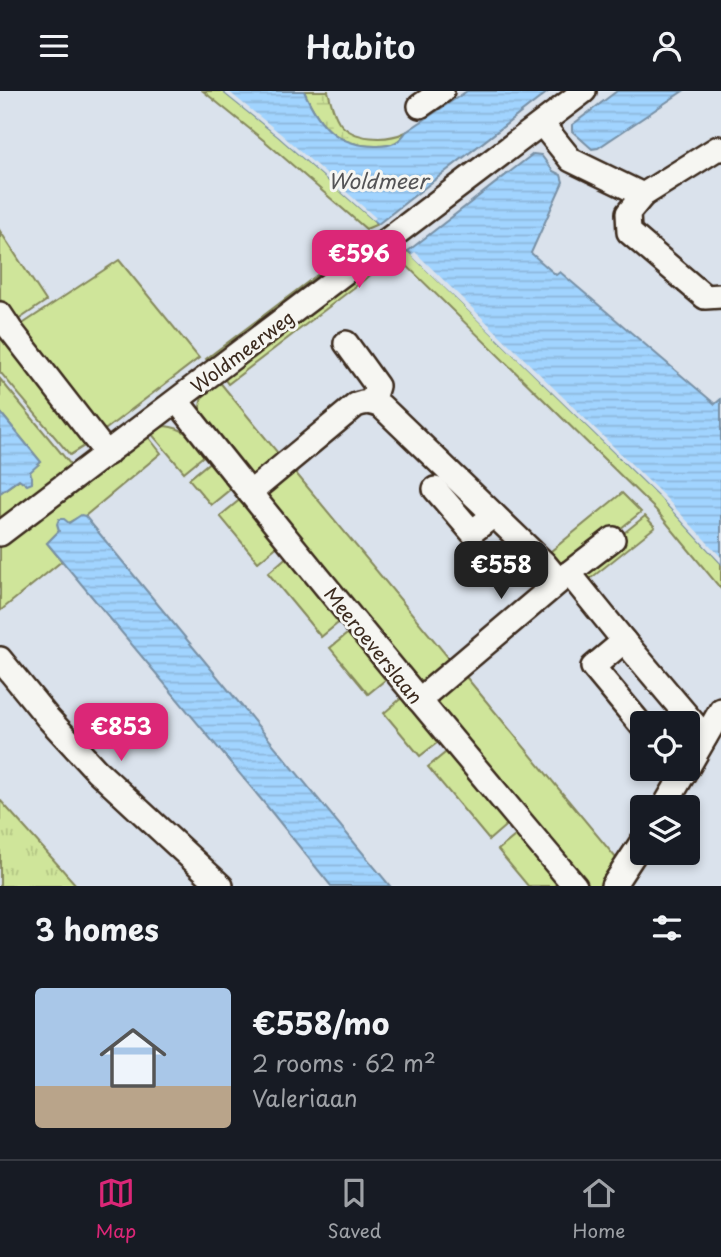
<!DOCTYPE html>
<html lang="en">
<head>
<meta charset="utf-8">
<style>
	body { margin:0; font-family:"Playpen Sans",sans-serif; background:#20242c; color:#f1f3f6; height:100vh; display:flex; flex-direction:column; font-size:26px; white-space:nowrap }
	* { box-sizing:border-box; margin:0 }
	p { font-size:23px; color:#9ea1a6 }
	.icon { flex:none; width:38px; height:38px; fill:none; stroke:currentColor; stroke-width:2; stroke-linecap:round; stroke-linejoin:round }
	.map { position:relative; height:795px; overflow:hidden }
	.panel { display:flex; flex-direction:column; background:#171b24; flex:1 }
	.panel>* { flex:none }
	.fabs { position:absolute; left:630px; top:620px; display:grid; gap:14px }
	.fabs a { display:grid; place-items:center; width:70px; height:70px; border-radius:7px; background:#171b24; box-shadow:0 4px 10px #0003; font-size:35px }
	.price { position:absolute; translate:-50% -60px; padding:0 16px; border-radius:14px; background:#db2777; color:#fff; font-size:23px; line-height:46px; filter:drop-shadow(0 2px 4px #0008) }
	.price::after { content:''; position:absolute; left:50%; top:42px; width:21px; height:16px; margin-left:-10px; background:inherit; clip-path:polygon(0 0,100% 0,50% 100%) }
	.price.active { background:#222; color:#fff }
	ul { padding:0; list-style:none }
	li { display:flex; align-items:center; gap:21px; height:175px; padding:0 35px }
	li span { display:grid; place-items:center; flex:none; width:196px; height:140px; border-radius:7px; color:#555 }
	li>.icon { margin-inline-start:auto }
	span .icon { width:84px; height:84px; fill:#fffc; stroke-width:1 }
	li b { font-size:30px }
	h2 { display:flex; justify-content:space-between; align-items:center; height:84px; padding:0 35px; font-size:30px }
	header { display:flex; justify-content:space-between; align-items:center; height:91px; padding:0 35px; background:#171b24; font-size:32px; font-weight:600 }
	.dock { display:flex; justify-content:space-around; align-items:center; height:98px; border-top:2px solid #363941; background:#171b24; font-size:19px; color:#9ea1a6 }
	.dock a { display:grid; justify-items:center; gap:4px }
	.dock .active { color:#db2777 }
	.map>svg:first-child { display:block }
</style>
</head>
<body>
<header><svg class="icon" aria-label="menu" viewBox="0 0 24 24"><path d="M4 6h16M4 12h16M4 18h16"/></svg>Habito<svg class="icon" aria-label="person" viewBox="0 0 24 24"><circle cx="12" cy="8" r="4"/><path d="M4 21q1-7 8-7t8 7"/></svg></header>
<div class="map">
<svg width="721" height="795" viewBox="0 0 721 795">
	<defs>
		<pattern id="wetland-marsh" width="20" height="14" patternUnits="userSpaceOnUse" patternTransform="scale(1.75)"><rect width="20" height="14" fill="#cfe59a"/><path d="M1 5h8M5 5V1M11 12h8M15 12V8" fill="none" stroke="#b3c584"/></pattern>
		<pattern id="park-tufts" width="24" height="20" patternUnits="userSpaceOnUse" patternTransform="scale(1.75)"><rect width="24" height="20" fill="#cfe59a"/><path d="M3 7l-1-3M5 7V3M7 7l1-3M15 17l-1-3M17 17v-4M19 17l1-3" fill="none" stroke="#b3c584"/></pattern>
		<pattern id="water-rules" width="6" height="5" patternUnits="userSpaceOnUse" patternTransform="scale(1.75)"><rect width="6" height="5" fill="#a1d4ff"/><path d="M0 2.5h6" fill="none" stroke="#8cb6da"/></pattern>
	</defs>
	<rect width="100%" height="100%" fill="#dae2ec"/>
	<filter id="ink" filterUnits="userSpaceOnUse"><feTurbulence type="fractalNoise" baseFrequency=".0143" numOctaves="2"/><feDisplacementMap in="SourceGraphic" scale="14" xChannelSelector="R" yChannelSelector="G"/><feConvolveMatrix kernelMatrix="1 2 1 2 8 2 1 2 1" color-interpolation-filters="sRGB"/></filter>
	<g filter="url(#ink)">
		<g fill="#cfe59a" stroke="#85885c" stroke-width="2">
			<polygon points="203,0 222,0 278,45 378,133 366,138 267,52"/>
			<polygon points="0,140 46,210 15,231 0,208"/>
			<polygon points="362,150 369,157 212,275 206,268"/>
			<polygon points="408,160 659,405 721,472 721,498 656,419 398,166"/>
			<polygon points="381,165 390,169 228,293 223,286"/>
			<polygon points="119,169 199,267 106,338 99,338 18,236"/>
			<polygon points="5,245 86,354 70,364 0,281 0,248"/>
			<polygon points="0,288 71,374 0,428 0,402 20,388 23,391 32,390 29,381 41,371 0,321"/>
			<path d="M218,289L282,367L259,383H248L200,325C199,306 203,301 218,289Z"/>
			<path d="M165,335C186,337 193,348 206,363L184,381L150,341Z"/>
			<path d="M146,343L161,362L85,425C71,426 57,442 47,452L62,470L0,520V454Z"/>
			<polygon points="211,370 233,396 211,414 189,388"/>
			<polygon points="290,375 452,571 426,590 416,589 267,406 268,399"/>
			<polygon points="622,402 641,421 610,446 605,440 561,476 545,465"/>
			<polygon points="242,407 280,453 258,471 220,425"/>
			<polygon points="645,425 655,436 585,492 580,481 614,450"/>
			<polygon points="289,464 343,528 321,546 268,482"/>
			<polygon points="352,539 390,585 368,603 330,557"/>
			<polygon points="462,581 621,773 605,795 586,795 584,793 438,617 437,605"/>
			<polygon points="405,604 442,648 420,665 384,622"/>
			<polygon points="450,658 511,730 489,749 428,676"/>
			<polygon points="520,741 560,790 554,795 528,795 498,759"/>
		</g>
		<path fill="url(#wetland-marsh)" stroke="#85885c" stroke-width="2" d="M304,0H328C331,11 333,22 339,31C353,50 387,50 406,41C399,52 391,55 378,55C338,56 319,35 304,0Z"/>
		<polygon fill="url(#park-tufts)" stroke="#85885c" stroke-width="2" points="0,709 77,795 0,795"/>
		<g fill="url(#water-rules)" stroke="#7890a5" stroke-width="2">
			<path d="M222,0H304C319,35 338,56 378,55C391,55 399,52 406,41L467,0H549L378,133L278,45Z"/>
			<polygon points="617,0 683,0 598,57 592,58 572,40 572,34"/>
			<polygon points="533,63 541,64 553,80 561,84 563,91 531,162 556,184 560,181 715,313 721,308 721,472 659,405 408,160"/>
			<polygon points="0,321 41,371 30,381 32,386 32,392 27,394 19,388 0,402"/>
			<polygon points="81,424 85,425 390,795 331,795 265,713 47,452 59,440 57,433 59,428 64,428 69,432"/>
		</g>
		<g fill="#dae2ec">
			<polygon points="222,0 228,0 281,43 376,127 373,129 278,45"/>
			<polygon points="415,161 664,405 721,466 721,472 659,405 411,164"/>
		</g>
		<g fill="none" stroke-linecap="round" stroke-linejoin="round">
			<defs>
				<g id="minor">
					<polyline points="420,15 442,0"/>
					<polyline points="542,33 571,69 643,104"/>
					<polyline points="721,58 718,57 643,104 628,122 629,141 705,206 721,205"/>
					<polyline points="0,223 10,238 107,363"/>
					<polyline points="346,252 377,295 372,311"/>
					<path d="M177,310C306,474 440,635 575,795"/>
					<polyline points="435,398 472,441 494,424"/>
					<path d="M250,402L356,314C366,310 372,311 381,315L544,472L559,490"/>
					<polyline points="0,443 584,0"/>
					<polyline points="569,482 624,550 705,646"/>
					<polyline points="624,550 593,576 642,635"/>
					<polyline points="0,568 48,627 96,679 221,795"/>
					<polyline points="419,609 569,482 613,448"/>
					<polyline points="688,676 721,619"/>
					<polyline points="664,716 687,677"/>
					<polyline points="613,795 642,751"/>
				</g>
			</defs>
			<use href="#minor" stroke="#3b2a1e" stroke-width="28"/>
			<use href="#minor" stroke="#f6f6f2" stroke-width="23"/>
		</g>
	</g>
	<g text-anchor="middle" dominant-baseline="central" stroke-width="6" stroke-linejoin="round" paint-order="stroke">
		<g font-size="19" fill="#3b2a1e" stroke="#f6f6f2">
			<text transform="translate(242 260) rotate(-37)">Woldmeerweg</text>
			<text transform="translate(374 554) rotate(51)">Meeroeverslaan</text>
		</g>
		<g font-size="21" font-style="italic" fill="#545456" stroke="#f6f6f2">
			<text x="378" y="89">Woldmeer</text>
		</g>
	</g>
</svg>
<div class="fabs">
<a><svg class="icon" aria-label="locate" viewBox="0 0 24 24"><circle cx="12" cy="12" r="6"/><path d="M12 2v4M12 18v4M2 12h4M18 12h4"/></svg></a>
<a><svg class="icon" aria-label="layers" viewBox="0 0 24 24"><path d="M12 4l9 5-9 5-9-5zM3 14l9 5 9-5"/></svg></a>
</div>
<b class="price" style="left:359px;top:199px">€596</b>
<b class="price active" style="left:501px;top:510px">€558</b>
<b class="price" style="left:121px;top:672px">€853</b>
</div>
<section class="panel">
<h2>3 homes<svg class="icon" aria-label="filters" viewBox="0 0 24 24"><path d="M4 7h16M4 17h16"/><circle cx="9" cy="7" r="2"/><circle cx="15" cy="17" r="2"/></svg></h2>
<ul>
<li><span style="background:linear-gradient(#a9c7e8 70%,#b9a48a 0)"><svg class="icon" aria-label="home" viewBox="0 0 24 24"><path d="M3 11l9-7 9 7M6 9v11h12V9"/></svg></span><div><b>€558/mo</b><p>2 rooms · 62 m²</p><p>Valeriaan</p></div></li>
</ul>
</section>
<nav class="dock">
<a class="active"><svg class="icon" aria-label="map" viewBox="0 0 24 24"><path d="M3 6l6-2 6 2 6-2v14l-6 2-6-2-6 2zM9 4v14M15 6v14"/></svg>Map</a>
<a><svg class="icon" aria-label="saved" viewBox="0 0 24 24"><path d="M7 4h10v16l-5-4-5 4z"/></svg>Saved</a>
<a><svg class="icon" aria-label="home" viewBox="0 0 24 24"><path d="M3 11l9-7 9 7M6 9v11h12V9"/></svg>Home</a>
</nav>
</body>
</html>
